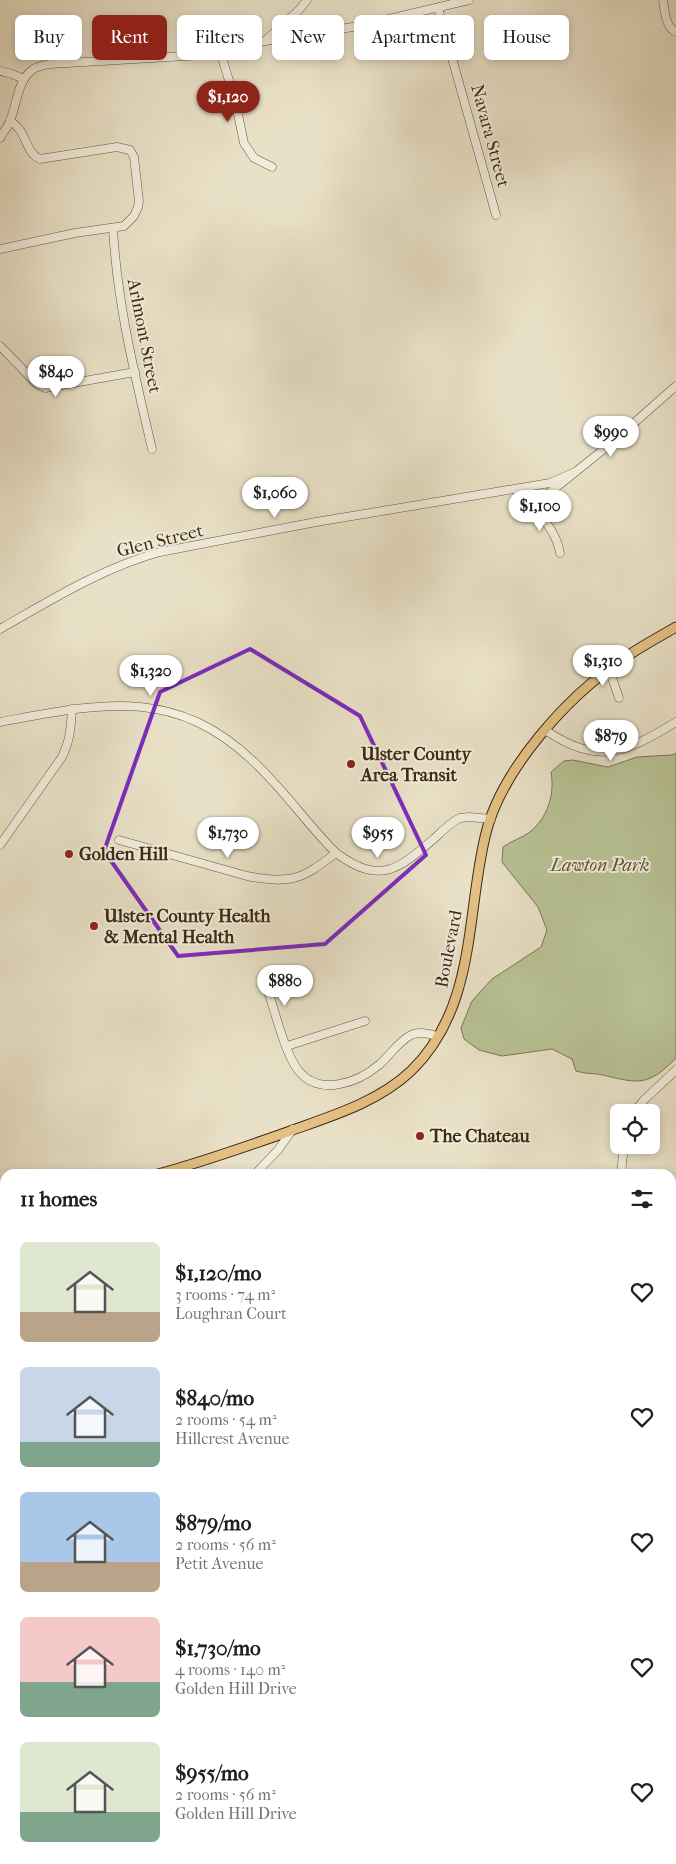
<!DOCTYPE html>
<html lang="en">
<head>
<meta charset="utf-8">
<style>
	body { margin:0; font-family:"IM FELL French Canon",serif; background:#f2f2f2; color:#202124; height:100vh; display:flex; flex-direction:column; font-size:19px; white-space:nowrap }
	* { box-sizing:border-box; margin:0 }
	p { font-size:16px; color:#757577 }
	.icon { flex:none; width:28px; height:28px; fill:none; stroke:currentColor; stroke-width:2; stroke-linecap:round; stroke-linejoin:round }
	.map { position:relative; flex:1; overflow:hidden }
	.drawer { position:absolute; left:0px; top:1169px; width:676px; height:696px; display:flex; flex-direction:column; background:#fff; border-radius:15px 15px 0 0; box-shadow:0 2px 8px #0003 }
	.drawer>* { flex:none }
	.hud { position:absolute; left:15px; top:15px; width:646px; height:45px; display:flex; gap:10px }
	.buttons { position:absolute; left:610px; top:1104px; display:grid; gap:10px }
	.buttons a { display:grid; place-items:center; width:50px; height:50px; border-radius:8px; background:#fff; box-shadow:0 2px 8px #0003; font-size:25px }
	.price { position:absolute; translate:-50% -42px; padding:0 11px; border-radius:18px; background:#fff; color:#222; font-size:16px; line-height:32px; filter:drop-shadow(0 1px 2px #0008) }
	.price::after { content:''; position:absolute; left:50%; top:30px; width:15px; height:11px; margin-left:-8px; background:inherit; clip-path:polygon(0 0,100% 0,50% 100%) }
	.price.on { background:#8f2418; color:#fff }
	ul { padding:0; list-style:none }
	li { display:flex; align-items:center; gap:15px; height:125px; padding:0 20px }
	li span { display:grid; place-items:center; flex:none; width:140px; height:100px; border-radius:8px; color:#555 }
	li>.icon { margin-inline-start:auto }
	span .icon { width:60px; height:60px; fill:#fffc; stroke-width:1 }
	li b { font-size:21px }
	h2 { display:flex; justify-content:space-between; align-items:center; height:60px; padding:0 20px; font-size:21px }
	.chip { padding:0 18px; border-radius:8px; background:#fff; box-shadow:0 2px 8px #0003; font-size:18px; line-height:45px }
	.chip.on { background:#8f2418; color:#fff }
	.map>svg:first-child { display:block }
</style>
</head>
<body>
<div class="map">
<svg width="676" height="1864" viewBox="0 0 676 1864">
	<rect width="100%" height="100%" fill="#e9e1c7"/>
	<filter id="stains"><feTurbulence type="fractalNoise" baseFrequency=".004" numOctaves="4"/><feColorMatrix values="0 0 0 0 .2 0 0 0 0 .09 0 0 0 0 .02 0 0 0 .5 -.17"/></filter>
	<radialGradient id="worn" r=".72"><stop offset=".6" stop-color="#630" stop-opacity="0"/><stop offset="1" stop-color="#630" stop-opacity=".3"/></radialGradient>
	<path fill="#b8c295" stroke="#7a7656" d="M676,753V1058C649,1086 639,1084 603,1075C594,1073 585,1074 576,1071L572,1059L552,1049L502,1056L479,1050L464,1039L461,1028L472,1001L492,979L541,947L547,930L538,907L502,862L503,847C511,841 522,838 530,832C548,817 555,794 551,772L564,761L573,760L608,767L637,757L672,755Z"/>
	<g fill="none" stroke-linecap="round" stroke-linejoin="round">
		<g stroke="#738276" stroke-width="2">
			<polyline points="0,1653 5,1651"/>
			<polyline points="0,1771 5,1769"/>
		</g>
		<defs>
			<g id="minor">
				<path d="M663,0C665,11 665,27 676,32"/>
				<polyline points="438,8 496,215"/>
				<polyline points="265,41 299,10 307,0"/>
				<polyline points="220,51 235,100 244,143 254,158 272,167"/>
				<polyline points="0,71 12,74 24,79"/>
				<path d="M0,138C3,132 8,127 10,121C17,104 17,82 32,70C37,66 44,65 50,64L202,55L265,41L359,26L469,0"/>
				<path d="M113,228C117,303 135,376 152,449"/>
				<path d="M0,249L75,233L124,226L134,216L138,207L139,201L134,157L130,150L117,147L40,159C27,153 27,139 19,129C17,126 13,123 10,121"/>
				<polyline points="0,346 37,384 45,388 135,372"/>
				<polyline points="517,489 519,498 528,510 609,445 676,386"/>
				<path d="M533,506C545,521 557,534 560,553"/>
				<path d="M0,629C51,600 102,568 160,552L316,522L550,483L575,472"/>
				<polyline points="609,669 619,698"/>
				<path d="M0,722C98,704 174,685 254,762C284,790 307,824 336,853C381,886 399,869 436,837C443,830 451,822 460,818L469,817L491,819"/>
				<path d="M545,730C599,766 625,753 676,722"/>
				<path d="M119,840L247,876C291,884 301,880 336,853"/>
				<path d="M0,845L62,757C70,741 71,727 72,709"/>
				<path d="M269,994C276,1015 285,1053 298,1070C319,1097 358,1083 380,1064C390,1055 399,1041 411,1035C419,1031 428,1034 437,1036"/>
				<polyline points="287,1046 365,1021"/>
				<polyline points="634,1112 644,1100 676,1070"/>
				<polyline points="255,1174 278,1150 293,1129"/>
				<polyline points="621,1174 624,1145"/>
				<polyline points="0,1270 5,1269"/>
				<polyline points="671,1446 676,1455"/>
				<polyline points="671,1572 676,1564"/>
				<polyline points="0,1595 5,1595"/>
				<polyline points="0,1617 5,1615"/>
				<polyline points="671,1629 676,1641"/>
				<polyline points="106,1860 109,1864"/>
				<polyline points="576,1860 579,1864"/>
				<polyline points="236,1864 239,1860"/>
			</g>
			<g id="major">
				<path d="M158,1174C199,1163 239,1149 279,1135C324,1118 375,1105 411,1071C476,1008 466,917 485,837C500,770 568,696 623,659C640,647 659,637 676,627"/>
				<polyline points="0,1216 5,1214"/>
				<polyline points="671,1770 676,1755"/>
				<polyline points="652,1864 652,1860"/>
			</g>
		</defs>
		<use href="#minor" stroke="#685742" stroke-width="9"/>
		<use href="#major" stroke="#3d2916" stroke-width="11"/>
		<use href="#minor" stroke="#f1ecdb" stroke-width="8"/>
		<use href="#major" stroke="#e4c084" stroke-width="9"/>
	</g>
	<path fill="none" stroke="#7b2cbf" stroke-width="4" stroke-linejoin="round" d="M250,649L360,716L426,855L325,944L178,956L104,851L160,692Z"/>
	<g fill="#8f2418" stroke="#f1ecdb" stroke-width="2">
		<circle cx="351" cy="764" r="5"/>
		<circle cx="69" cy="854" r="5"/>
		<circle cx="94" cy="926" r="5"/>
		<circle cx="420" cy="1136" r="5"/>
	</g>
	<g text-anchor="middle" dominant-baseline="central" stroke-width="4" stroke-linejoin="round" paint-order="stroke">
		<g font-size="18" fill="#3d2916" stroke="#f1ecdb">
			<text transform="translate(490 136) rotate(75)">Navara Street</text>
			<text transform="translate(144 336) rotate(79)">Arlmont Street</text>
			<text transform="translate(160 541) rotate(-14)">Glen Street</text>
			<text transform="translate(449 949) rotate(-79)">Boulevard</text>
		</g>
		<g font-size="18" font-weight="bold" fill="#3d2916" stroke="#f1ecdb" text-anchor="start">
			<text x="361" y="754">Ulster County<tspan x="361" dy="21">Area Transit</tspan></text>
			<text x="79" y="854">Golden Hill</text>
			<text x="104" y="916">Ulster County Health<tspan x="104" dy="21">&amp; Mental Health</tspan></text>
			<text x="430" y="1136">The Chateau</text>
		</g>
		<g font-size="18" font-style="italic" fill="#5c4f36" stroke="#f1ecdb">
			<text x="600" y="865">Lawton Park</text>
		</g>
	</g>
	<rect width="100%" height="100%" filter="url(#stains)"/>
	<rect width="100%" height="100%" fill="url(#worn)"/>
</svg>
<div class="buttons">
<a><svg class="icon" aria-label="locate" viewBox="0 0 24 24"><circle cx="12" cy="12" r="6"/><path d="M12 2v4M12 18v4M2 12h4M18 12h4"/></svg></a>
</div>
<b class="price on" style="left:228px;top:123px">$1,120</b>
<b class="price" style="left:56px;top:398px">$840</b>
<b class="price" style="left:611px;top:458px">$990</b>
<b class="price" style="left:275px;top:519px">$1,060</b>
<b class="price" style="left:540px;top:532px">$1,100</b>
<b class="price" style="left:603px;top:687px">$1,310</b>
<b class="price" style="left:151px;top:697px">$1,320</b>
<b class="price" style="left:611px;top:762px">$879</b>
<b class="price" style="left:228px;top:859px">$1,730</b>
<b class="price" style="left:378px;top:859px">$955</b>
<b class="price" style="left:285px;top:1007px">$880</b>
<div class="hud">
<a class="chip">Buy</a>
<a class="chip on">Rent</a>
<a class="chip">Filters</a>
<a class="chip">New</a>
<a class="chip">Apartment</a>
<a class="chip">House</a>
</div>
<section class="drawer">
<h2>11 homes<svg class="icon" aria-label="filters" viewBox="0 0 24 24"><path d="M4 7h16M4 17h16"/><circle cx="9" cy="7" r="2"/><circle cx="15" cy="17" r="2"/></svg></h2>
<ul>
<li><span style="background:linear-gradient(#dfe7d0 70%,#b9a48a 0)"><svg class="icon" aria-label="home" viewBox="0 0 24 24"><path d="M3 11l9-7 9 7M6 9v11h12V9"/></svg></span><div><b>$1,120/mo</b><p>3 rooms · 74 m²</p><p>Loughran Court</p></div><svg class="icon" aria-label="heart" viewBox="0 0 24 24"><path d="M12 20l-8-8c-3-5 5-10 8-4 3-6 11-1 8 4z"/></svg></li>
<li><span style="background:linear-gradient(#c9d6e8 75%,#7fa58c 0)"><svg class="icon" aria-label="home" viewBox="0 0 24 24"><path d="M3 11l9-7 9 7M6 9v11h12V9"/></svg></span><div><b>$840/mo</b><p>2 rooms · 54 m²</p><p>Hillcrest Avenue</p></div><svg class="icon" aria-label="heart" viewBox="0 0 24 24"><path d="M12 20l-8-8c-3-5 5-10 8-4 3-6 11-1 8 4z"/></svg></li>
<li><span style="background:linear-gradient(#a9c7e8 70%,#b9a48a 0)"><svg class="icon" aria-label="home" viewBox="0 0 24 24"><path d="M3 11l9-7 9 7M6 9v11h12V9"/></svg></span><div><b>$879/mo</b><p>2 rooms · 56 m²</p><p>Petit Avenue</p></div><svg class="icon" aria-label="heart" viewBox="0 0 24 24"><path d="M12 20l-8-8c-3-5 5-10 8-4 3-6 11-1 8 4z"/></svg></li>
<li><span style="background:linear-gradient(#f6c9c9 65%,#7fa58c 0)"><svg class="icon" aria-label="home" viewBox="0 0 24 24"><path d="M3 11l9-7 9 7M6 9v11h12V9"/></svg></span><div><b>$1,730/mo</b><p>4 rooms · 140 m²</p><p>Golden Hill Drive</p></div><svg class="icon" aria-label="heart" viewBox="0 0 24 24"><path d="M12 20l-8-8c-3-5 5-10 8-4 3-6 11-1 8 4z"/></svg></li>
<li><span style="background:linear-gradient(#dfe7d0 70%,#7fa58c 0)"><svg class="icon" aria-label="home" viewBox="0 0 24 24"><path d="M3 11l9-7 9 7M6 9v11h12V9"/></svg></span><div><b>$955/mo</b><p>2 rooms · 56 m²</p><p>Golden Hill Drive</p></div><svg class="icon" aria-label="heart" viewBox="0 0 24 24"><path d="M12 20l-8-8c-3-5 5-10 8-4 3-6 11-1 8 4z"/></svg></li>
</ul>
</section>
</div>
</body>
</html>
